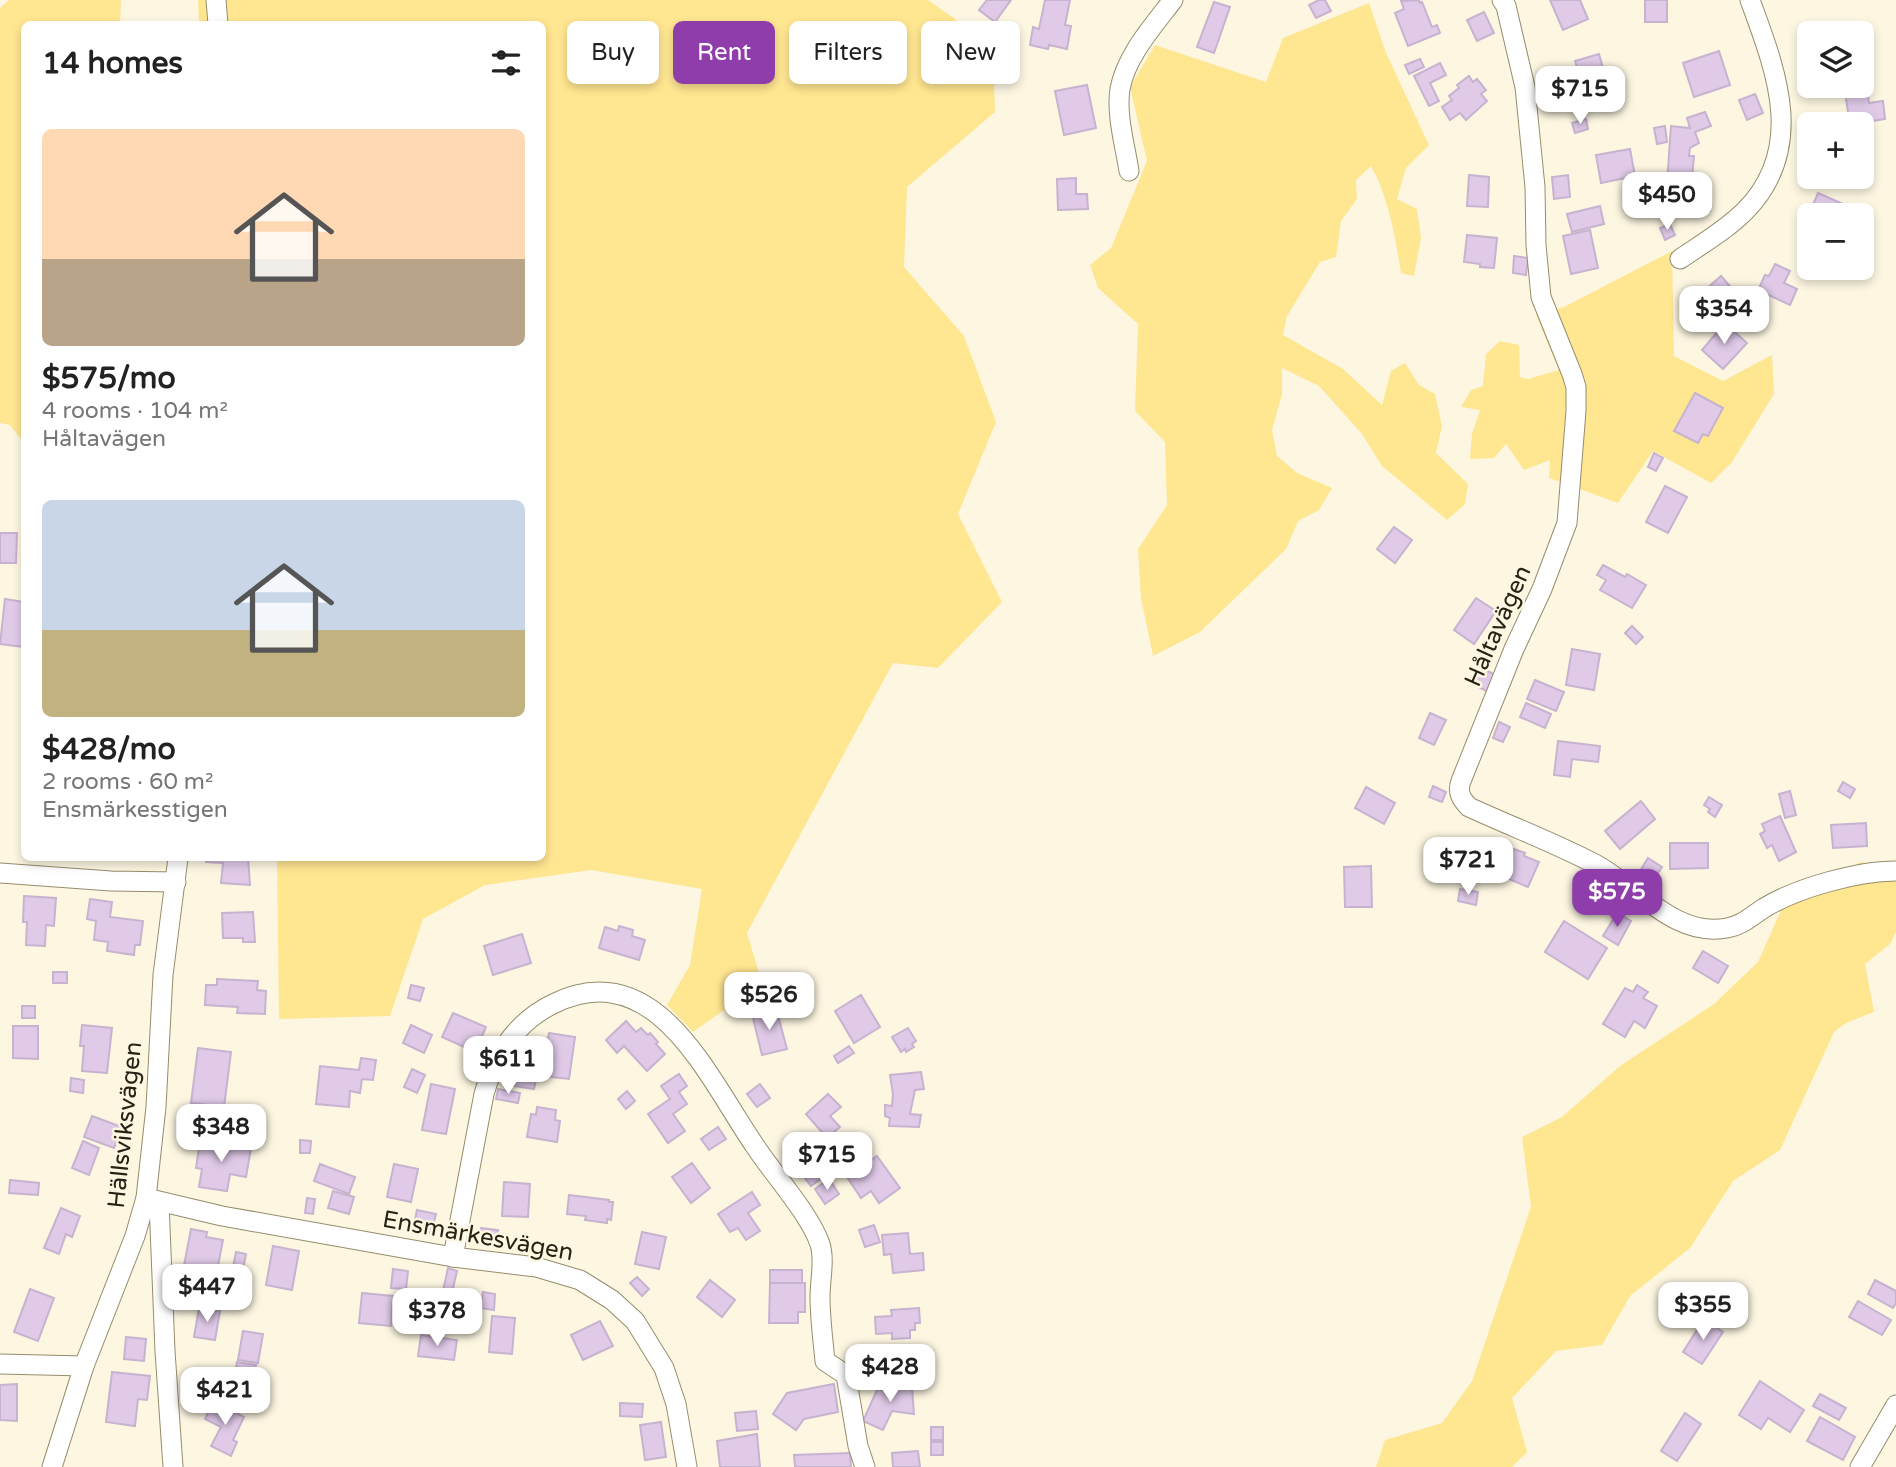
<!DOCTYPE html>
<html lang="en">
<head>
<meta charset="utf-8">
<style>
	body { margin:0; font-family:"Varela Round",sans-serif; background:#f6f6f6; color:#222; height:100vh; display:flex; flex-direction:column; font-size:26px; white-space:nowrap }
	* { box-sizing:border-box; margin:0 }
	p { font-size:23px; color:#767676 }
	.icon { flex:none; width:38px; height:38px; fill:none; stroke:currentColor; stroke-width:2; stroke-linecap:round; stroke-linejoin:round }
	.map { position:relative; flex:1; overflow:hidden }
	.drawer { position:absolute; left:21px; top:21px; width:525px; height:840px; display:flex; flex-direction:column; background:#fff; border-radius:10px; box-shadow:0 4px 10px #0003 }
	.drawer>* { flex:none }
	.top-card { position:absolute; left:567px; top:21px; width:665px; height:63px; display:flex; gap:14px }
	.controls { position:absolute; left:1797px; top:21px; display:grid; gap:14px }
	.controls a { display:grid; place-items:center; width:77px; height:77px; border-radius:10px; background:#fff; box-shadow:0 4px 10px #0003; font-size:35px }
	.price { position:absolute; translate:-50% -60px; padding:0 16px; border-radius:14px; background:#fff; color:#222; font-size:23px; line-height:46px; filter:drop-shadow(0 2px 4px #0008) }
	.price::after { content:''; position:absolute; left:50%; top:42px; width:21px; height:16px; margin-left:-10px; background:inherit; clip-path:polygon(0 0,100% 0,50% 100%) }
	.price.on { background:#903dac; color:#fff }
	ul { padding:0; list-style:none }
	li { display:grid; align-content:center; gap:14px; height:371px; padding:0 21px }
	li span { display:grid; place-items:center; height:217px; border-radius:10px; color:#555 }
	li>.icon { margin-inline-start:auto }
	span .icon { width:126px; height:126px; fill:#fffc; stroke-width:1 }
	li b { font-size:30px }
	h2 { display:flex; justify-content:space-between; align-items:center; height:84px; padding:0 21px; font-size:30px }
	.tag { padding:0 24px; border-radius:10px; background:#fff; box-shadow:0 4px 10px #0003; font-size:24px; line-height:63px }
	.tag.on { background:#903dac; color:#fff }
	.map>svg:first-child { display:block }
</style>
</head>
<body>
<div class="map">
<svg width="1896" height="1467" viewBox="0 0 1896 1467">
	<rect width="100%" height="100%" fill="#fdf7e2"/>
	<g fill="#ffe691">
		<polygon points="9,0 121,0 120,24 24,24 24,443 10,425 0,423 0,8"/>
		<polygon points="198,0 928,0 955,19 993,54 995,112 907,187 904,267 964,336 996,422 958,514 1002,602 938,668 893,663 747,933 762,983 693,1032 667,1005 690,965 702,889 591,870 485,885 423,919 390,1016 279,1019 277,858 542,858 542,24 199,24"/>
		<path d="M1369,3L1386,53L1429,145L1406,168L1397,199L1417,209L1421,238L1414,276L1401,273C1395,236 1389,199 1371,166L1356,180L1357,199L1341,221L1336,257L1320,262L1287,316L1283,335L1343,369L1382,405L1391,371L1405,363L1419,385L1435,394L1442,426L1436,453L1468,484L1465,504L1447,520L1382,466L1362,434L1319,386L1282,368V394L1272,430L1277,456L1297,473L1332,488L1319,510L1298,521L1286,549L1200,632L1153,656L1141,598L1138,549L1167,505L1165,442L1135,411L1138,324L1098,288L1090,265L1111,248L1147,161L1130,87L1155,45L1266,82L1283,38Z"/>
		<polygon points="1672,251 1674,356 1723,381 1772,355 1774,394 1732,462 1711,483 1653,451 1618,503 1549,478 1550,460 1524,470 1506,444 1494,458 1470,459 1472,434 1480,410 1461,407 1471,390 1483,386 1486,354 1500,341 1519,345 1520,377 1528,379 1559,370 1536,315 1564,307"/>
		<polygon points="1860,862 1896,873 1896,932 1890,944 1865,964 1874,1012 1846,1023 1834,1032 1780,1150 1733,1181 1690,1248 1630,1296 1602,1345 1556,1351 1512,1398 1527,1452 1512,1467 1376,1467 1385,1440 1442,1423 1472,1381 1531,1207 1522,1137 1562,1117 1620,1066 1714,1004 1758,962 1783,906"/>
	</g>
	<g fill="#e0cae8" stroke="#c7b2cf" stroke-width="2">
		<polygon points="987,0 1011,0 995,22 979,10"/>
		<polygon points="1045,0 1070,0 1065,25 1071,26 1067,49 1049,45 1048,49 1030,45 1033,27 1039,29"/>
		<polygon points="1319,0 1325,0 1331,11 1316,18 1309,5"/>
		<polygon points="1419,0 1420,3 1422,2 1432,27 1437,25 1440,33 1408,46 1395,13 1404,9 1401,1"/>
		<polygon points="1550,0 1580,0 1588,19 1563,30"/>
		<rect x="1645" y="0" width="22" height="22"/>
		<polygon points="1214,2 1230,7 1214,53 1197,47"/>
		<polygon points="1484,12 1494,33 1477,41 1467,20"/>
		<polygon points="1719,51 1730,85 1694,97 1683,63"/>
		<polygon points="1599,54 1608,85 1585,93 1575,61"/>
		<polygon points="1420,59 1424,67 1409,74 1405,65"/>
		<polygon points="1440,63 1446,75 1430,83 1439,101 1429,106 1414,76"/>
		<polygon points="1469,76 1473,82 1477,79 1486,90 1481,94 1487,101 1466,120 1460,113 1450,120 1442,107 1452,100 1449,96 1459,88 1457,85"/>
		<polygon points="1862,76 1865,76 1869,103 1883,101 1885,119 1867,122 1866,115 1849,118 1844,86 1862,86"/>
		<polygon points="1087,85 1096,128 1064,135 1055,91"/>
		<polygon points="1755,94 1763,113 1747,120 1739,100"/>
		<polygon points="1705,112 1711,126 1695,132 1699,143 1690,148 1689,156 1694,156 1692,178 1688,178 1688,184 1667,183 1671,126 1690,128 1687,118"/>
		<polygon points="1586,119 1588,129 1575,133 1572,123"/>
		<polygon points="1665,126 1667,142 1657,144 1654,128"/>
		<polygon points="1630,149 1635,176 1601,183 1596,155"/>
		<polygon points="1469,175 1489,177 1488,207 1467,206"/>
		<polygon points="1568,175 1570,197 1554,199 1552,177"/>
		<polygon points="1076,178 1076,194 1087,194 1088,209 1058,210 1057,179"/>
		<polygon points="1818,193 1850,207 1846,215 1810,215 1810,225 1805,223"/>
		<polygon points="1698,196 1700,201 1706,199 1710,211 1695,216 1691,203 1693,202 1692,198"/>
		<polygon points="1600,206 1604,224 1572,232 1567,214"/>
		<polygon points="1670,224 1675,235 1665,240 1660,228"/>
		<polygon points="1590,230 1598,268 1571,274 1563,236"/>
		<polygon points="1467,235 1497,238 1494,268 1480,267 1480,264 1464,262"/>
		<polygon points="1514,256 1528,258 1526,275 1513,273"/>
		<polygon points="1775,264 1790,271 1784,283 1797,289 1790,305 1758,290 1765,275 1769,276"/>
		<polygon points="1721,276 1741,299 1725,313 1705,290"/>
		<polygon points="1725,323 1747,343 1723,369 1702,350"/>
		<polygon points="1695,393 1723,408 1708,436 1703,434 1698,443 1674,431"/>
		<polygon points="1654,453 1663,458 1656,471 1648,467"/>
		<polygon points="1665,486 1687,497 1668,533 1646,522"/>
		<polygon points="1394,527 1412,540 1395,563 1377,549"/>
		<polygon points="0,533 17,533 16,563 0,563"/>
		<polygon points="1603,565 1625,577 1627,574 1646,585 1632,608 1600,590 1606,580 1597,575"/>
		<polygon points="1476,598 1496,611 1474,644 1454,630"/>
		<polygon points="5,599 24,602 24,647 0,644"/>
		<polygon points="1632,626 1643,637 1636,644 1625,633"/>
		<polygon points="1572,649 1600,654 1594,690 1566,685"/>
		<polygon points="1482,668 1497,676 1488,692 1473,684"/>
		<polygon points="1535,680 1564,692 1556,711 1527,699"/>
		<polygon points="1526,703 1551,714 1545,728 1520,717"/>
		<polygon points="1430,713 1446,720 1434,745 1419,738"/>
		<polygon points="1499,722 1510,727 1503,742 1493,738"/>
		<polygon points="1558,741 1600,746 1598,762 1572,759 1570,777 1554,775"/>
		<polygon points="1843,782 1855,789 1850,798 1838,791"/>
		<polygon points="1433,786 1446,792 1442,802 1429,797"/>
		<polygon points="1366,787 1395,803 1384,824 1355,808"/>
		<polygon points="1790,791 1796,815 1785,818 1779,794"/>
		<polygon points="1709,797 1722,805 1715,817 1708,812 1710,809 1704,805"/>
		<polygon points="1641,801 1655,819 1620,849 1605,831"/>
		<polygon points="1780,816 1796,852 1779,861 1772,845 1767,848 1760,834 1765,831 1762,824"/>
		<polygon points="1866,823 1867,846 1833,848 1831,825"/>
		<polygon points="1670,843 1708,843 1708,868 1670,869"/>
		<polygon points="1500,846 1513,852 1514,849 1525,853 1524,856 1539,862 1528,887 1490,871"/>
		<polygon points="206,858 248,858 250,885 221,883 223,863 206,862"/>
		<polygon points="1648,858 1662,867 1654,879 1640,871"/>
		<polygon points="1371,866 1372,907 1345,907 1344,867"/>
		<polygon points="1460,889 1478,892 1476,905 1458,901"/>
		<polygon points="24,896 56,898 54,926 46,925 45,946 26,945 27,922 23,922"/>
		<polygon points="90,899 112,902 110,917 143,921 140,945 135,945 134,955 107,951 108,942 94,940 96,921 87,919"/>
		<polygon points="253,912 255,942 243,942 243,938 223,938 222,913"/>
		<polygon points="1617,913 1631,921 1618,945 1603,936"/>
		<polygon points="1564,921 1607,948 1588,979 1545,952"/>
		<polygon points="619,926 633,930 632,936 645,940 639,960 599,948 605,927 618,931"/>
		<polygon points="522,934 531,963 493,975 484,946"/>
		<polygon points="1703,951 1728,966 1718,983 1693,968"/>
		<rect x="53" y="972" width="14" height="11"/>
		<polygon points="217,979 258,981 257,990 266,991 265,1014 237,1013 238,1007 205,1005 206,985 217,985"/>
		<polygon points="411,985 424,988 420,1001 408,998"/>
		<polygon points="1637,985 1648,992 1643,998 1657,1006 1645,1028 1634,1021 1625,1037 1603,1024 1625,988 1633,992"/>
		<polygon points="861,995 880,1027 854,1043 835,1011"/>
		<rect x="22" y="1006" width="13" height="12"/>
		<polygon points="776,1008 787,1049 762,1055 752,1014"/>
		<polygon points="453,1013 486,1027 475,1052 442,1037"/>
		<polygon points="626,1021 636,1032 641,1028 648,1035 650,1033 658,1042 656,1044 665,1054 647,1071 624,1046 617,1053 606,1040"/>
		<polygon points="82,1025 112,1028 107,1073 82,1071 84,1046 80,1046"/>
		<polygon points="411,1025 432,1035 424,1053 403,1043"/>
		<polygon points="13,1026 38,1026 38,1059 13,1058"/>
		<polygon points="908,1028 916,1041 912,1044 914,1047 906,1052 905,1049 901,1052 892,1037"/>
		<polygon points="549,1033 575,1037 569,1079 543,1076 545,1058 541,1057 542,1049 546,1050"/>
		<polygon points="849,1046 854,1053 838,1063 834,1056"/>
		<polygon points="198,1048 231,1052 224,1107 191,1103"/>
		<polygon points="361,1058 376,1060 373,1080 362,1079 360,1093 350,1091 349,1107 316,1104 320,1066 359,1070"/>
		<polygon points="412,1069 425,1075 417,1093 404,1087"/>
		<polygon points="517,1071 537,1074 534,1089 514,1086"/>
		<polygon points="921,1072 924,1089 915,1090 910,1114 921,1115 919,1127 889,1126 890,1118 885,1116 885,1105 892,1106 893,1094 890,1075"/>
		<polygon points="679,1074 687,1086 679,1092 687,1104 673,1114 685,1131 668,1143 648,1114 670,1099 661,1086"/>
		<polygon points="71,1078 84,1080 83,1093 70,1091"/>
		<polygon points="431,1084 455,1089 446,1134 422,1130"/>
		<polygon points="760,1084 770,1098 757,1107 747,1094"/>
		<polygon points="498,1089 520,1093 518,1103 496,1099"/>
		<polygon points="627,1091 635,1101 626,1109 618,1099"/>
		<polygon points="828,1094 841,1107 830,1116 840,1127 827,1138 806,1114"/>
		<polygon points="537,1107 556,1110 555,1120 560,1121 557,1142 527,1137 531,1114 536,1115"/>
		<polygon points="92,1116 122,1127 114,1148 84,1137"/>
		<polygon points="718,1127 726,1139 709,1150 701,1139"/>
		<polygon points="300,1140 311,1141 310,1153 300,1153"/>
		<polygon points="83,1141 99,1148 89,1175 72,1168"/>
		<polygon points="200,1141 251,1148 246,1177 230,1174 227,1191 199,1187 202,1169 196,1168"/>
		<polygon points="877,1156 900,1188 879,1203 871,1191 861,1198 847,1177"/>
		<polygon points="692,1163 710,1188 691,1203 672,1177"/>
		<polygon points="320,1164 355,1177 349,1194 314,1181"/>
		<polygon points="394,1164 418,1169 411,1202 387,1197"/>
		<polygon points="821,1166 827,1174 811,1186 805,1178"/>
		<polygon points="829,1179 839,1194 825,1204 815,1189"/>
		<polygon points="10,1180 39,1183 38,1195 9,1193"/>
		<polygon points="504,1182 530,1184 528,1217 502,1216"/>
		<polygon points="333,1191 354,1197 349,1214 328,1208"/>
		<polygon points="752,1192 760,1205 748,1213 760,1231 746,1240 738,1228 730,1232 718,1214"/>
		<polygon points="569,1195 609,1200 609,1202 613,1202 611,1220 607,1219 607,1223 585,1220 586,1216 567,1214"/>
		<polygon points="307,1198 315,1199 313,1214 305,1213"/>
		<polygon points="61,1208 80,1216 72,1237 66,1234 59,1254 44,1248"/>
		<polygon points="417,1210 436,1214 431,1233 413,1229"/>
		<polygon points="874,1225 880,1242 865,1247 859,1230"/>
		<polygon points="481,1228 498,1230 496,1242 479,1239"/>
		<polygon points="191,1229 207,1232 206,1237 223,1240 217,1271 200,1268 198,1279 182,1276"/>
		<polygon points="642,1232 666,1237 659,1269 635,1264"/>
		<polygon points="908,1233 910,1254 923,1253 924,1270 893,1273 891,1254 884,1255 882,1235"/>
		<polygon points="273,1246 299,1251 292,1290 266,1285"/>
		<polygon points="236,1252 246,1254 243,1269 233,1267"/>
		<polygon points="448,1268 457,1271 451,1297 442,1295"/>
		<polygon points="393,1269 408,1271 406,1289 391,1288"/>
		<rect x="770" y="1270" width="32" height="13"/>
		<polygon points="637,1277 649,1289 642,1296 630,1283"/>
		<polygon points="710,1280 735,1300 722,1317 697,1297"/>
		<polygon points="1875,1280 1896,1291 1896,1303 1893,1308 1868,1294"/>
		<polygon points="770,1283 805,1283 805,1312 798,1312 798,1323 769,1323"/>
		<polygon points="30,1289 54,1298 38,1341 14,1332"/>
		<polygon points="483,1292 495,1294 494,1310 481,1308"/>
		<polygon points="362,1293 393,1296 391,1326 359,1323"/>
		<polygon points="1858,1301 1891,1320 1882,1335 1849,1317"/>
		<polygon points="199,1308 220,1311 215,1340 194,1337"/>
		<polygon points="919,1308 920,1323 915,1323 915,1330 910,1330 910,1338 892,1339 892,1333 876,1334 875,1317 892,1316 891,1310"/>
		<polygon points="492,1316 515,1318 512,1354 489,1352"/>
		<polygon points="600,1321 613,1346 583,1360 571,1335"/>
		<polygon points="1702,1322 1706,1325 1708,1322 1723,1332 1702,1364 1683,1352"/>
		<polygon points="243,1331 263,1334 258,1363 238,1360"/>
		<polygon points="421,1335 457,1340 454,1360 418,1356"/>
		<polygon points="126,1337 146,1339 144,1361 124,1359"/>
		<polygon points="930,1352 932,1369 915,1371 913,1354"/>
		<polygon points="237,1362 256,1365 254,1378 235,1375"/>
		<polygon points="112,1372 150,1376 147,1400 138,1399 135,1426 106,1422"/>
		<polygon points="902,1381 903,1387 912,1387 914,1414 892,1411 883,1430 863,1421 877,1390 887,1389 887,1382"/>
		<polygon points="1760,1381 1804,1410 1790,1432 1768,1418 1761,1429 1739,1415"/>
		<polygon points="17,1384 17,1421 0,1420 0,1385"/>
		<polygon points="834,1384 838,1412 804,1419 796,1430 773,1414 787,1393"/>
		<polygon points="229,1386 236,1389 234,1393 241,1396 236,1408 218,1400 222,1389 227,1391"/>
		<polygon points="1820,1394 1846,1408 1839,1420 1813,1406"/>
		<polygon points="213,1401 244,1417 233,1440 237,1442 231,1456 211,1446 221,1427 205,1419"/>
		<polygon points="620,1403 643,1404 642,1417 620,1416"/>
		<polygon points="756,1411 758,1429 737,1431 735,1413"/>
		<polygon points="1685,1413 1701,1424 1677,1461 1661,1451"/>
		<polygon points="1820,1417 1855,1437 1843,1460 1807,1441"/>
		<polygon points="661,1422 666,1457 645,1460 640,1425"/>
		<rect x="931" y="1427" width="12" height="13"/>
		<polygon points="757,1434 760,1467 720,1467 717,1441"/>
		<rect x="931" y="1442" width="12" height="13"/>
		<polygon points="918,1451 920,1467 893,1467 892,1453"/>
		<polygon points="850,1453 851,1467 795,1467 794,1455"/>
	</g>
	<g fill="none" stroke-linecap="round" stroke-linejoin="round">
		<defs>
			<g id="minor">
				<polyline points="216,0 218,24"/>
				<path d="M1502,0L1506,6L1525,87L1535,187L1536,245L1541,297L1572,374L1576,387V411L1567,523L1542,589L1514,649L1461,781C1457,792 1461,799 1469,807C1510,826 1555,843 1595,864C1636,886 1675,938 1727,928C1743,925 1750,917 1764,908C1797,888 1857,871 1896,871"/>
				<path d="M1129,171C1125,145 1116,115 1120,89C1126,56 1153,26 1173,0"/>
				<path d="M1680,259C1702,244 1726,230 1745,211C1807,148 1776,71 1750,0"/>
				<polyline points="0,873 111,881 176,882"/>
				<polyline points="146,1198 222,1216 453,1257 536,1267 580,1280 612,1300 635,1321 664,1368 676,1404 687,1467"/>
				<polyline points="159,1202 165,1351 173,1467"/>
				<path d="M453,1257L484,1094C495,1055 516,1022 553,1004C656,953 708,1078 755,1146C774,1175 809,1213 820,1244C825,1260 820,1280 820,1297C820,1318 823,1340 825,1361L846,1375L858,1446L865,1467"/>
				<polyline points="0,1364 84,1366"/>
				<polyline points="846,1375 901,1362"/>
				<polyline points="52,1467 84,1366 135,1236 146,1198 156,1107 163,975 178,858"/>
				<polyline points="1860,1467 1896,1405"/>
			</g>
		</defs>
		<use href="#minor" stroke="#968c6c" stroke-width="21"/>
		<use href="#minor" stroke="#fff" stroke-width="19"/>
	</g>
	<g text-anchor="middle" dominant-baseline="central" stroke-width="5" stroke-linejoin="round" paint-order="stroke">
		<g font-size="24" fill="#262316" stroke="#fdf7e2">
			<text transform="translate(1498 626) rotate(-66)">Håltavägen</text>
			<text transform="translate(125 1125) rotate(-84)">Hällsviksvägen</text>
			<text transform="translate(478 1236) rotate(10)">Ensmärkesvägen</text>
		</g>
	</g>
</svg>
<div class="controls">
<a><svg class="icon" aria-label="layers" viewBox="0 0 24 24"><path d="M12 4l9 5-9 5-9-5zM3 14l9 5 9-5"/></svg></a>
<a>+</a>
<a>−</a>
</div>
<b class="price" style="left:1580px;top:126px">$715</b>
<b class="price" style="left:1667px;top:232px">$450</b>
<b class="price" style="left:1724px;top:346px">$354</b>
<b class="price" style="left:1468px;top:897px">$721</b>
<b class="price on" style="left:1617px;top:929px">$575</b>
<b class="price" style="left:769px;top:1032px">$526</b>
<b class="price" style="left:508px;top:1096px">$611</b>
<b class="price" style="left:221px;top:1164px">$348</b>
<b class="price" style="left:827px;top:1192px">$715</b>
<b class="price" style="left:207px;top:1324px">$447</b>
<b class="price" style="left:1703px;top:1342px">$355</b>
<b class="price" style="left:437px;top:1348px">$378</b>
<b class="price" style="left:890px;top:1404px">$428</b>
<b class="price" style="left:225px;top:1427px">$421</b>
<div class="top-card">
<a class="tag">Buy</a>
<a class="tag on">Rent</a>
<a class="tag">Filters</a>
<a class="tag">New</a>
</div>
<section class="drawer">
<h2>14 homes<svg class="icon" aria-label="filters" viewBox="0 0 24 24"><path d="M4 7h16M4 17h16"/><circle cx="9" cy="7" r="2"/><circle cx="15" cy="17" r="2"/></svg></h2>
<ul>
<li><span style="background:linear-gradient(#ffd9b3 60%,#b9a48a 0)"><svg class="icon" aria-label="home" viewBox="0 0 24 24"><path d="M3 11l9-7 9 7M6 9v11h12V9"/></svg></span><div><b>$575/mo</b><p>4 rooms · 104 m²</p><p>Håltavägen</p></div></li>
<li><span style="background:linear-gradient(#c9d6e8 60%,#c2b280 0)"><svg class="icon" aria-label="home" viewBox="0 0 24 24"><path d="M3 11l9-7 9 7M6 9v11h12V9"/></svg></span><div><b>$428/mo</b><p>2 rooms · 60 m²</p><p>Ensmärkesstigen</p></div></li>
</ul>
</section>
</div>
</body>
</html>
